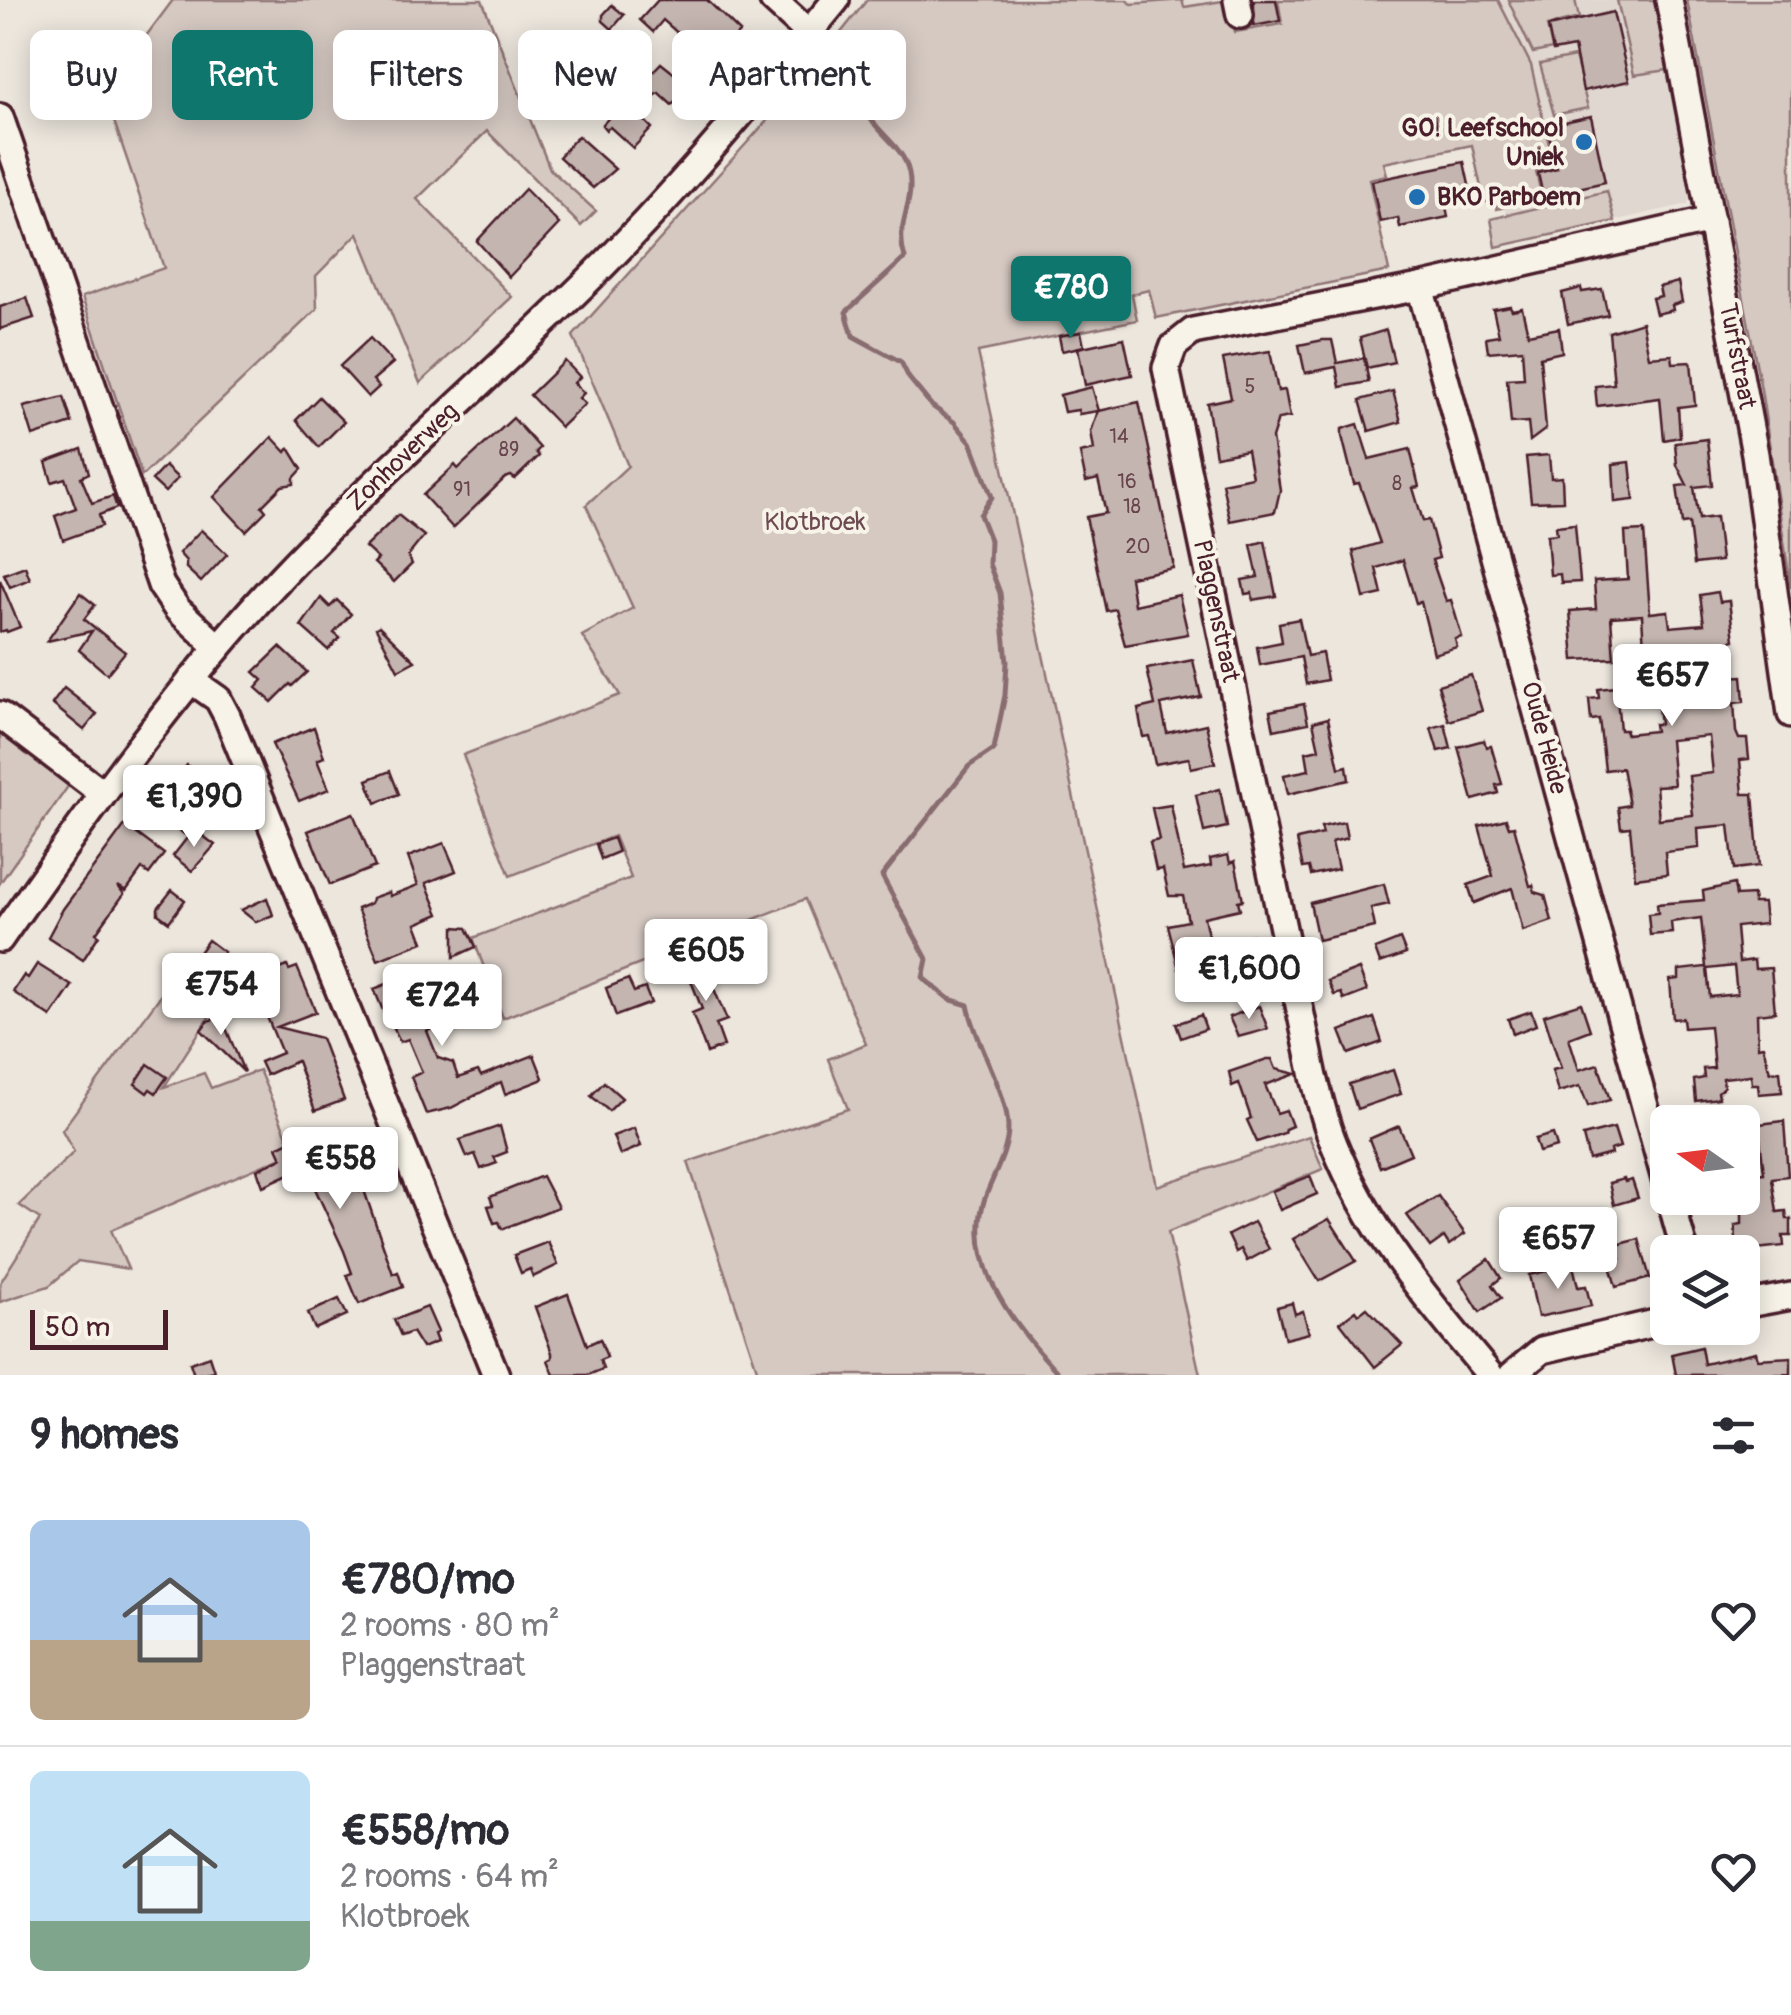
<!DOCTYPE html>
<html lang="en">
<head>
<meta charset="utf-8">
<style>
	body { margin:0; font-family:Pangolin,sans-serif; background:#f2f2f3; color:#2b2b33; height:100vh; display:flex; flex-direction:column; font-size:38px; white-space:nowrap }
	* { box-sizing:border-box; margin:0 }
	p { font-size:32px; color:#7c7c81 }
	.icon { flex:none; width:55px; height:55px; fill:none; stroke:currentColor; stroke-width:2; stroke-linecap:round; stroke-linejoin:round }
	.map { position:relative; height:1375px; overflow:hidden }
	.panel { display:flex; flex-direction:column; background:#fff; flex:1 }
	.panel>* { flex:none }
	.hud { position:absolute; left:30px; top:30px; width:1000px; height:90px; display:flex; gap:20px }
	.needle { width:65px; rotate:284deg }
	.controls { position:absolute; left:1650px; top:1105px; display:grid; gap:20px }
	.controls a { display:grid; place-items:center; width:110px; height:110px; border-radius:15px; background:#fff; box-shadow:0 5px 25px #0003; font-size:50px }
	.scale { position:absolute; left:30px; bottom:25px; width:138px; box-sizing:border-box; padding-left:10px; border:5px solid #4a1f2b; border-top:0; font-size:28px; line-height:35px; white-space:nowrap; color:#4a1f2b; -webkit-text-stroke:8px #f7f3e8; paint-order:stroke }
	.price { position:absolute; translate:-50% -85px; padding:0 22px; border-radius:10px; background:#fff; color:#222; font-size:32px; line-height:65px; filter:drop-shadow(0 2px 5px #0008) }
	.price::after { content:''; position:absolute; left:50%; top:60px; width:30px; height:22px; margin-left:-15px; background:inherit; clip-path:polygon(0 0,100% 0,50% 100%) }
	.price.active { background:#0f766e; color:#fff }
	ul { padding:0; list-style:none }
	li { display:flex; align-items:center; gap:30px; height:250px; padding:0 30px }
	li+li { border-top:2px solid #e1e1e2 }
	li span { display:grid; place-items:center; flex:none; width:280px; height:200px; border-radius:15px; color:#555 }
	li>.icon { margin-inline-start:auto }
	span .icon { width:120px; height:120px; fill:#fffc; stroke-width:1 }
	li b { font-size:42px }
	h2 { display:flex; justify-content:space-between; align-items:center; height:120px; padding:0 30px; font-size:42px }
	.chip { padding:0 35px; border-radius:15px; background:#fff; box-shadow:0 5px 25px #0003; font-size:35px; line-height:90px }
	.chip.active { background:#0f766e; color:#fff }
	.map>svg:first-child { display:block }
</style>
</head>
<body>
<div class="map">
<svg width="1791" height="1375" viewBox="0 0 1791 1375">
	<rect width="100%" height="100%" fill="#ece6dd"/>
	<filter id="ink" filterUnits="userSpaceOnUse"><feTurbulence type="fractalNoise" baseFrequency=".01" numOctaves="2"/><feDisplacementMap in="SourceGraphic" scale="20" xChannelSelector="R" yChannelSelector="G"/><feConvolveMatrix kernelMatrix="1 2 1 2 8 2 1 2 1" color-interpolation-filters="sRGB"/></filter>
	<g filter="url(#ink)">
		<polygon fill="#e0d7d0" points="1126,0 1654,0 1691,188 1688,204 1515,243 1460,50 1230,62"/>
		<g fill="#d5c9c2" stroke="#907476" stroke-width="2.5">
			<polygon points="173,0 482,0 550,169 596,211 581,226 487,131 417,199 512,297 420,383 358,233 316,276 317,309 142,476 82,297 164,268 104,92"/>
			<polygon points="867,0 1126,0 1132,4 1182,0 1184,7 1229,0 1235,32 1282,24 1278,0 1498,0 1531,65 1554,167 1536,172 1542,198 1497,209 1495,200 1484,202 1472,145 1384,163 1387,175 1369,179 1389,271 1156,318 1149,290 1132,294 1137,320 978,352 1157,1186 1309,1136 1323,1169 1168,1232 1200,1375 759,1375 688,1162 848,1109 828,1059 866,1044 805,899 503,1018 473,938 631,878 614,836 510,876 463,755 620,695 582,636 633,608 586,505 628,466 573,336 800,84"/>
			<polygon points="1508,0 1575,0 1579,18 1547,26 1552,49 1533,53"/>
			<polygon points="1617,0 1654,0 1668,70 1634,75"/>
			<polygon points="1687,0 1791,0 1791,588 1761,389"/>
			<polygon points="1575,57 1588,108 1554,115 1540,64"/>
			<polygon points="1607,191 1615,221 1496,247 1491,219"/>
			<polygon points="0,734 69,785 0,883"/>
			<polygon points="169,984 213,1011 164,1087 204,1073 211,1088 259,1070 294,1152 111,1230 128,1269 78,1261 49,1286 0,1302 0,1283 40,1219 19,1205 74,1152 62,1130"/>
		</g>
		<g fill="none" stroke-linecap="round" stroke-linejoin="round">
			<path stroke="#896c6f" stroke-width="5" d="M856,35C866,56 881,82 862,101C869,130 903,142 909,173C915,206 894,224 905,258L846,312L853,336L901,362L909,378L932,406L954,422L971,442L992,497L980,515L990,540L989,564L1000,593L1007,662L1005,695L994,749L969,766L882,876L927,959L923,978L949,999L968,1005C975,1043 1008,1092 1008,1128C1008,1153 992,1177 984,1201C964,1267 1018,1330 1060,1375"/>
		</g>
		<g fill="#c4b5b0" stroke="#4a1f2b" stroke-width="2.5" fill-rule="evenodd">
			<polygon points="658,0 707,0 740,32 723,49 712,39 699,52 663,20 653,32 640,20"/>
			<polygon points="1254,0 1276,0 1280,21 1254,26"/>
			<polygon points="612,5 624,15 612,29 603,21 603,15"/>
			<polygon points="1613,12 1629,81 1583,91 1574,47 1553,51 1548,27"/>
			<polygon points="661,63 690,86 672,105 659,93 634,110 652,128 633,148 610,127 606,130 602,125"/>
			<polygon points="1591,116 1605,182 1543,196 1538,173 1557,168 1547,126"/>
			<polygon points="578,136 615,169 593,188 559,157"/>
			<polygon points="1464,162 1471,194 1445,200 1448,217 1400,227 1398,218 1380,222 1372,181"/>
			<polygon points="525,189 559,224 509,277 477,241"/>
			<polygon points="1678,282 1682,302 1672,305 1673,310 1656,314 1652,298 1661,296 1659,287"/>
			<polygon points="1581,288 1582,292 1602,289 1608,315 1568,324 1562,293"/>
			<polygon points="27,298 34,318 0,329 0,307"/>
			<polygon points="1510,306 1512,310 1522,308 1528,334 1559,328 1562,352 1540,357 1546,429 1530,441 1528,422 1511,423 1507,379 1524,378 1522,349 1488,352 1486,337 1499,335 1493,309"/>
			<polygon points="1642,322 1649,357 1672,355 1673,363 1691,362 1695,405 1678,407 1680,437 1664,440 1660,398 1597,406 1595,386 1614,384 1609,332"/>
			<polygon points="1386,330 1394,362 1367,368 1360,338"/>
			<polygon points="1081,332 1084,346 1062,351 1059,336"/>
			<polygon points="370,338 393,363 373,380 379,387 368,397 340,366"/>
			<polygon points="1124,338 1132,375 1085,385 1078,348"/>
			<polygon points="1323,340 1332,340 1337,363 1364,358 1369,382 1340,387 1336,367 1305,373 1299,345"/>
			<polygon points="1270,351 1278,391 1285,390 1290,417 1278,419 1272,438 1280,490 1275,512 1230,521 1222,483 1252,477 1247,450 1216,456 1207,403 1231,398 1223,359"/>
			<polygon points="565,361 580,377 574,383 584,393 579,398 585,404 561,427 530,395"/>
			<polygon points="1092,387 1099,411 1139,402 1173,562 1173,568 1130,577 1134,605 1179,595 1188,634 1125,645 1115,609 1106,611 1086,517 1106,513 1098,479 1086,482 1080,453 1094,450 1091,432 1098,411 1079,414 1078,410 1064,412 1060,395"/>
			<polygon points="1393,391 1401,422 1369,431 1360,400"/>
			<polygon points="64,397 72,423 33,436 24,407"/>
			<polygon points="319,397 344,422 319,447 296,420"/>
			<polygon points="513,418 540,448 536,452 539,456 515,479 511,476 505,478 453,528 423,495 455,465 458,469"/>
			<polygon points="1358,424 1369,459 1410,449 1419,487 1413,488 1423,521 1429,520 1439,558 1432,560 1446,601 1451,600 1462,637 1455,639 1457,647 1434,654 1421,602 1416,603 1403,560 1376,568 1382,594 1364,598 1353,551 1380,543 1359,483 1354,484 1342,436 1342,429"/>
			<polygon points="272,437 286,452 289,448 302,469 294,478 294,484 282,486 262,506 266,511 246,531 214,497"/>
			<polygon points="1707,439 1712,485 1694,487 1699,519 1716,517 1721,561 1694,564 1689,523 1682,524 1677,486 1687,485 1677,465 1675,443"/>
			<polygon points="82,449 89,473 81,477 92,503 113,496 117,508 99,515 102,526 63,540 55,516 76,508 65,478 52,482 46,462"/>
			<polygon points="1549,455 1551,478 1562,477 1563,501 1531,502 1526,457"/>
			<polygon points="1630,462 1634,500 1615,502 1613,464"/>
			<polygon points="165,466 178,478 165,492 152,480"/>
			<polygon points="398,515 424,536 408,556 412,564 394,582 374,563 378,559 365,547"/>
			<polygon points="1575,524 1580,582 1561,583 1560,574 1550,575 1547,535 1557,534 1556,526"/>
			<polygon points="201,530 227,554 201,582 186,568 186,561 179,553"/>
			<path d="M1644,531L1650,613L1668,611L1670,627L1704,624L1700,595L1718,592L1720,602L1729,601L1734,640L1725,642L1728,677L1742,676L1744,702L1734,703L1736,732L1739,739H1747L1749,759L1740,760L1743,794H1753L1759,866L1734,869L1729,825L1698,828L1699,848L1665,852L1667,874L1635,878L1630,827L1621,828L1618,807L1629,805L1622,768L1605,770L1599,719L1591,720L1589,699L1599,698L1598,689L1616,687L1620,730H1626V734L1655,731L1654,724H1660L1656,689L1682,686L1684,705L1712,702L1706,650L1700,651L1699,642L1644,648L1642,615L1611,617L1614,658L1574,660L1570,611L1596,609L1594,581L1628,579L1625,532ZM1709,736L1713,773L1689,776L1693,815L1659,819L1656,786L1674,785L1670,740Z"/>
			<polygon points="1265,541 1276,596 1253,600 1252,593 1245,594 1242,580 1258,577 1251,545"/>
			<polygon points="25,566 30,579 10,587 4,574"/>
			<polygon points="0,580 20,627 7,632 6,630 0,632"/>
			<polygon points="80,593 95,605 84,619 125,652 107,674 79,650 92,631 47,641"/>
			<polygon points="321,598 330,607 337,600 351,614 334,633 340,638 328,650 301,626"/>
			<polygon points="1299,619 1307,656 1322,653 1327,680 1306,684 1301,657 1260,665 1257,647 1282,642 1279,623"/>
			<polygon points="379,626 415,661 398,670 376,628"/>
			<polygon points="280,647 307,672 292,686 290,684 272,702 256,688 263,680 254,672"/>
			<polygon points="1193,660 1201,697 1161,705 1167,733 1206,724 1215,763 1191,768 1189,758 1155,764 1149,736 1143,737 1138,709 1155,705 1147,669"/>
			<polygon points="1471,675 1482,711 1449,721 1438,685"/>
			<polygon points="64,688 97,714 84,730 52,704"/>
			<polygon points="1304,704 1308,723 1274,730 1270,711"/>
			<polygon points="1328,718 1339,768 1347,766 1349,780 1288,794 1284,775 1309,770 1306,752 1319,749 1313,722"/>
			<polygon points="1445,724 1451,748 1438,751 1431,728"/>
			<polygon points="314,727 324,757 317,760 329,789 299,801 272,744"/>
			<polygon points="1484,740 1486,747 1491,746 1502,784 1496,785 1498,793 1473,800 1458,747"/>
			<polygon points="187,765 210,783 205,790 213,797 184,834 149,807 157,796 161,798"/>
			<polygon points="390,771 399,794 376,803 367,780"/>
			<polygon points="1220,789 1227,827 1204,832 1196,795"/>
			<polygon points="1171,805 1184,871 1211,866 1210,859 1228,855 1230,863 1235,861 1243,900 1238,901 1240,909 1204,917 1210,944 1251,935 1259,972 1219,980 1222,992 1201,996 1193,966 1179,969 1168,925 1188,921 1183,896 1169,896 1163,869 1156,870 1150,842 1159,840 1152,808"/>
			<polygon points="353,813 375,867 330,885 308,831"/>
			<polygon points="1506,819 1509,827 1514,826 1530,886 1533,885 1535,892 1545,895 1552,921 1523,931 1512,888 1474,903 1468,885 1493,876 1479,826"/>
			<polygon points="1344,822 1347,838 1332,842 1338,869 1311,875 1309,867 1303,868 1297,840 1323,834 1321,827"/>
			<polygon points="125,825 164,854 149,874 142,869 126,891 118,886 124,894 96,933 99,935 83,960 48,937 63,909"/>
			<polygon points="194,829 215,845 192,871 173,856"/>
			<polygon points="613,838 618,852 601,859 596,844"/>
			<polygon points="444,843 456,871 426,883 439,914 416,924 423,942 378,960 357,909 371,903 372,898 389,892 390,896 418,885 408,857"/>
			<polygon points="1384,884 1389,904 1371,908 1375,927 1318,940 1310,903"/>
			<path d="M1734,884L1736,896L1753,895L1754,903H1763L1765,924L1736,927L1739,962L1754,960L1755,969L1771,968L1775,1012L1757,1014L1758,1047L1763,1046L1770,1072L1780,1071L1782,1092L1759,1094L1758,1084H1752L1751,1075L1723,1078L1724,1087L1718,1092L1719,1098L1696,1101L1694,1080L1704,1078L1703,1069L1714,1068L1710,1026L1684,1028L1683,1018L1673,1019L1670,980L1679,979V970L1706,967L1701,918L1671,922L1672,933L1650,935L1648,914L1658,913L1657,904L1704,900L1703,891ZM1734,966L1737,994L1710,997L1707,969Z"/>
			<polygon points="172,890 185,900 169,922 158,914 158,908"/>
			<polygon points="267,898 273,915 256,922 241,910"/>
			<polygon points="454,927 467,928 476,947 454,957"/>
			<polygon points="1400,939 1406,954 1380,963 1375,949"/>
			<polygon points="208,940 224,952 208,974 192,962"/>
			<polygon points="699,953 727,1020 716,1024 724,1046 707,1053 692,1013 702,1009 683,960"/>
			<polygon points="37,964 72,986 51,1017 13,992 24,975 28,978"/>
			<polygon points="287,966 289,970 297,967 316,1012 277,1027 321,1038 344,1100 315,1111 297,1061 266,1075 260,1062 282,1053 265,1012 273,1007 265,975"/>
			<polygon points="1359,969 1367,991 1344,1000 1341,993 1334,995 1328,981"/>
			<polygon points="441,974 449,991 430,998 441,1025 427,1031 438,1058 453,1063 458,1078 478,1071 481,1076 534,1055 543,1078 541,1080 505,1094 501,1082 451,1108 426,1114 411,1077 422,1072 408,1039 400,1042 392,1024 389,1025 374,989 397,980 400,989"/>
			<polygon points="628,979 634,992 645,988 651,1003 616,1016 606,988"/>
			<polygon points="1581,1003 1590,1030 1569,1038 1579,1070 1598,1064 1610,1100 1588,1106 1580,1086 1558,1092 1552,1070 1561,1068 1544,1015"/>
			<polygon points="1259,1006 1268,1029 1238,1037 1229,1017"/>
			<polygon points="1531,1011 1536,1025 1513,1034 1508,1019"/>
			<polygon points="1201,1015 1206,1029 1181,1038 1176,1024"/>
			<polygon points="221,1016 244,1072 201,1030 208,1021"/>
			<polygon points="1374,1018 1382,1042 1349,1054 1340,1031"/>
			<polygon points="1267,1059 1272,1059 1276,1069 1296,1074 1265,1085 1277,1113 1286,1110 1292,1126 1285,1129 1284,1133 1257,1142 1247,1120 1251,1118 1239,1083 1232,1086 1229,1072"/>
			<polygon points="148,1064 167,1077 156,1093 150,1089 147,1093 135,1084"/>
			<polygon points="1393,1070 1401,1094 1357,1109 1349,1084"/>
			<polygon points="604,1082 622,1098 609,1111 591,1096"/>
			<polygon points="1784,1121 1788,1176 1772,1178 1777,1212 1786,1211 1787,1219 1791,1219 1791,1236 1783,1236 1784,1246 1746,1250 1746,1240 1736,1241 1735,1225 1742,1224 1742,1175 1764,1173 1760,1139 1753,1140 1751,1125"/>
			<polygon points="309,1126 321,1156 342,1147 360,1191 364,1190 393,1274 398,1272 403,1287 359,1304 347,1275 352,1273 344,1251 305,1167 263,1186 257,1170 282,1158 277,1147 294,1139 291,1133"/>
			<polygon points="500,1126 507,1152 494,1157 497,1163 481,1169 475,1154 467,1157 460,1140"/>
			<polygon points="1399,1126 1411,1154 1380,1167 1369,1139"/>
			<polygon points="634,1128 641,1146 620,1155 613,1136"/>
			<polygon points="1614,1128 1620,1147 1610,1150 1611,1154 1589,1160 1583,1136"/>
			<polygon points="1553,1134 1557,1147 1539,1152 1535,1139"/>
			<polygon points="542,1176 558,1207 502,1229 499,1222 494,1223 488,1206 493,1205 490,1197"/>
			<polygon points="1310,1176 1317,1194 1280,1210 1272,1191"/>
			<polygon points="1624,1179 1625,1182 1632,1180 1638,1198 1614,1205 1609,1183"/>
			<polygon points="1438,1196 1465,1234 1449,1245 1444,1237 1430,1247 1407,1215"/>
			<polygon points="1329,1219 1356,1261 1319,1281 1293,1239"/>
			<polygon points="1254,1222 1269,1249 1247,1261 1241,1249 1236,1252 1228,1235"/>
			<polygon points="1639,1239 1650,1278 1616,1287 1609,1262 1620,1258 1617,1245"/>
			<polygon points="548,1242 558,1265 533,1277 530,1269 521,1273 514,1255"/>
			<polygon points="1489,1259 1501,1278 1492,1285 1501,1298 1480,1312 1460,1279"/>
			<polygon points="1573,1265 1578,1287 1586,1286 1591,1306 1538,1317 1529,1275"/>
			<polygon points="568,1294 587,1345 600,1339 607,1357 600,1360 603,1369 588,1375 554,1375 548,1360 552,1358 552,1353 535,1307"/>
			<polygon points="339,1299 347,1315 315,1329 308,1313"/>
			<polygon points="1292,1303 1295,1314 1303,1311 1309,1333 1285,1339 1277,1307"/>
			<polygon points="427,1307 438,1332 434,1334 437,1342 422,1348 412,1332 401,1336 394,1320"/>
			<polygon points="1367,1308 1402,1345 1375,1367 1340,1322 1356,1310 1359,1314"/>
			<polygon points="1701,1347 1704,1364 1756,1352 1758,1359 1791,1357 1791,1374 1676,1375 1672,1354"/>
			<polygon points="209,1356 214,1371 194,1375 190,1363"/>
		</g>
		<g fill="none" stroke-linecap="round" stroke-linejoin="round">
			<defs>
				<g id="minor">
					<polyline points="773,0 809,33"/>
					<polyline points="1237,0 1240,15"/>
					<polyline points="1669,0 1755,454 1791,714"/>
					<polyline points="0,117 161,585 177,609 218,647"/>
					<polyline points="1420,287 1668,1190"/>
					<polyline points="191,680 218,699 227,716 496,1375"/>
					<polyline points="0,715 102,793"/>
					<path d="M0,939C88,813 177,688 282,576C374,479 475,391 570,298C666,206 752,102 836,0"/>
					<polyline points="1670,1198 1685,1252"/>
					<polyline points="1742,1305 1791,1296"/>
					<path d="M1490,1375C1430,1303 1369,1232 1334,1144C1325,1123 1320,1099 1314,1077L1166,368L1174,346L1193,331L1420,287L1711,220"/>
					<polyline points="1512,1375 1542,1350 1668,1320"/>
				</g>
			</defs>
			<use href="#minor" stroke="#4a1f2b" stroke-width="32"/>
			<use href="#minor" stroke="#f7f3e8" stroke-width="25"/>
		</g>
	</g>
	<g fill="#1f6fb2" stroke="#f7f3e8" stroke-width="4">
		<circle cx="1584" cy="142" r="10"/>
		<circle cx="1417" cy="197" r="10"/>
	</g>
	<g text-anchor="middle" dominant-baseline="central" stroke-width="8" stroke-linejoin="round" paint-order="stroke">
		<g font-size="20" fill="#68444c">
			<text x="1250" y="386">5</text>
			<text x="1119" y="436">14</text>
			<text x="509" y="449">89</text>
			<text x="1127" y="481">16</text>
			<text x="1397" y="483">8</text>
			<text x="462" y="489">91</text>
			<text x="1132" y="506">18</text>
			<text x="1138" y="546">20</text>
		</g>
		<g font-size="25" font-weight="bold" fill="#4a1f2b" stroke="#f7f3e8" text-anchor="end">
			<text x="1564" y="128">GO! Leefschool<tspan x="1564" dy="29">Uniek</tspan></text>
			<text x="1437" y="197" text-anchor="start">BKO Parboem</text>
		</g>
		<g font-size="25" fill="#4a1f2b" stroke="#f7f3e8">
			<text transform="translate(1737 356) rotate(79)">Turfstraat</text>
			<text transform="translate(403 457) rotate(-44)">Zonhoverweg</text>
			<text transform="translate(1216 611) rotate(78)">Plaggenstraat</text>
			<text transform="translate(1544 738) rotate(75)">Oude Heide</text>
		</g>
		<g font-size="25" fill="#6d4a51" stroke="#f7f3e8">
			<text x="815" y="522">Klotbroek</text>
		</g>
	</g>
</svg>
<div class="controls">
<a><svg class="needle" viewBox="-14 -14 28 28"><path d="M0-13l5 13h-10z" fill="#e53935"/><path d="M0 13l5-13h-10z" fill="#7c7c81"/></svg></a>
<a><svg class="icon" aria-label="layers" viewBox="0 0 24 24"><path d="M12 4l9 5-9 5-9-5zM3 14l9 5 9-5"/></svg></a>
</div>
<div class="scale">50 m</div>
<b class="price active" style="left:1071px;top:341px">€780</b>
<b class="price" style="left:1672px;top:729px">€657</b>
<b class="price" style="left:194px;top:850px">€1,390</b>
<b class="price" style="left:706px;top:1004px">€605</b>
<b class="price" style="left:1249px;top:1022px">€1,600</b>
<b class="price" style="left:221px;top:1038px">€754</b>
<b class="price" style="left:442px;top:1049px">€724</b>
<b class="price" style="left:340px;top:1212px">€558</b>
<b class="price" style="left:1558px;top:1292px">€657</b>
<div class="hud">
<a class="chip">Buy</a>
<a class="chip active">Rent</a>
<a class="chip">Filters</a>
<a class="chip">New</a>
<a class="chip">Apartment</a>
</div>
</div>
<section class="panel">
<h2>9 homes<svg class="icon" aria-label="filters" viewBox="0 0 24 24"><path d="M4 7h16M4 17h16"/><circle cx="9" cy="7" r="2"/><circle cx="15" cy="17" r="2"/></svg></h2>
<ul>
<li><span style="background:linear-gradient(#a9c7e8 60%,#b9a48a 0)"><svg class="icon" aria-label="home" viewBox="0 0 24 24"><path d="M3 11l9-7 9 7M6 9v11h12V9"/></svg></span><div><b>€780/mo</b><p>2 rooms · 80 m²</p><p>Plaggenstraat</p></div><svg class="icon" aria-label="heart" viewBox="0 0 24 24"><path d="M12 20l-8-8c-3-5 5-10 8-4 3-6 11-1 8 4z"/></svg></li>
<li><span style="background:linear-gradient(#bfe0f5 75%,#7fa58c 0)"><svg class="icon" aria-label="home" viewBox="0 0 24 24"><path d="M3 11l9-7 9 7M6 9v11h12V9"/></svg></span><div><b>€558/mo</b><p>2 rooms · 64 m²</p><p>Klotbroek</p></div><svg class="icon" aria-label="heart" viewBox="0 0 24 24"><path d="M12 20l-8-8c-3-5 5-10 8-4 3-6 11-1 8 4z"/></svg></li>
</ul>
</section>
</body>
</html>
